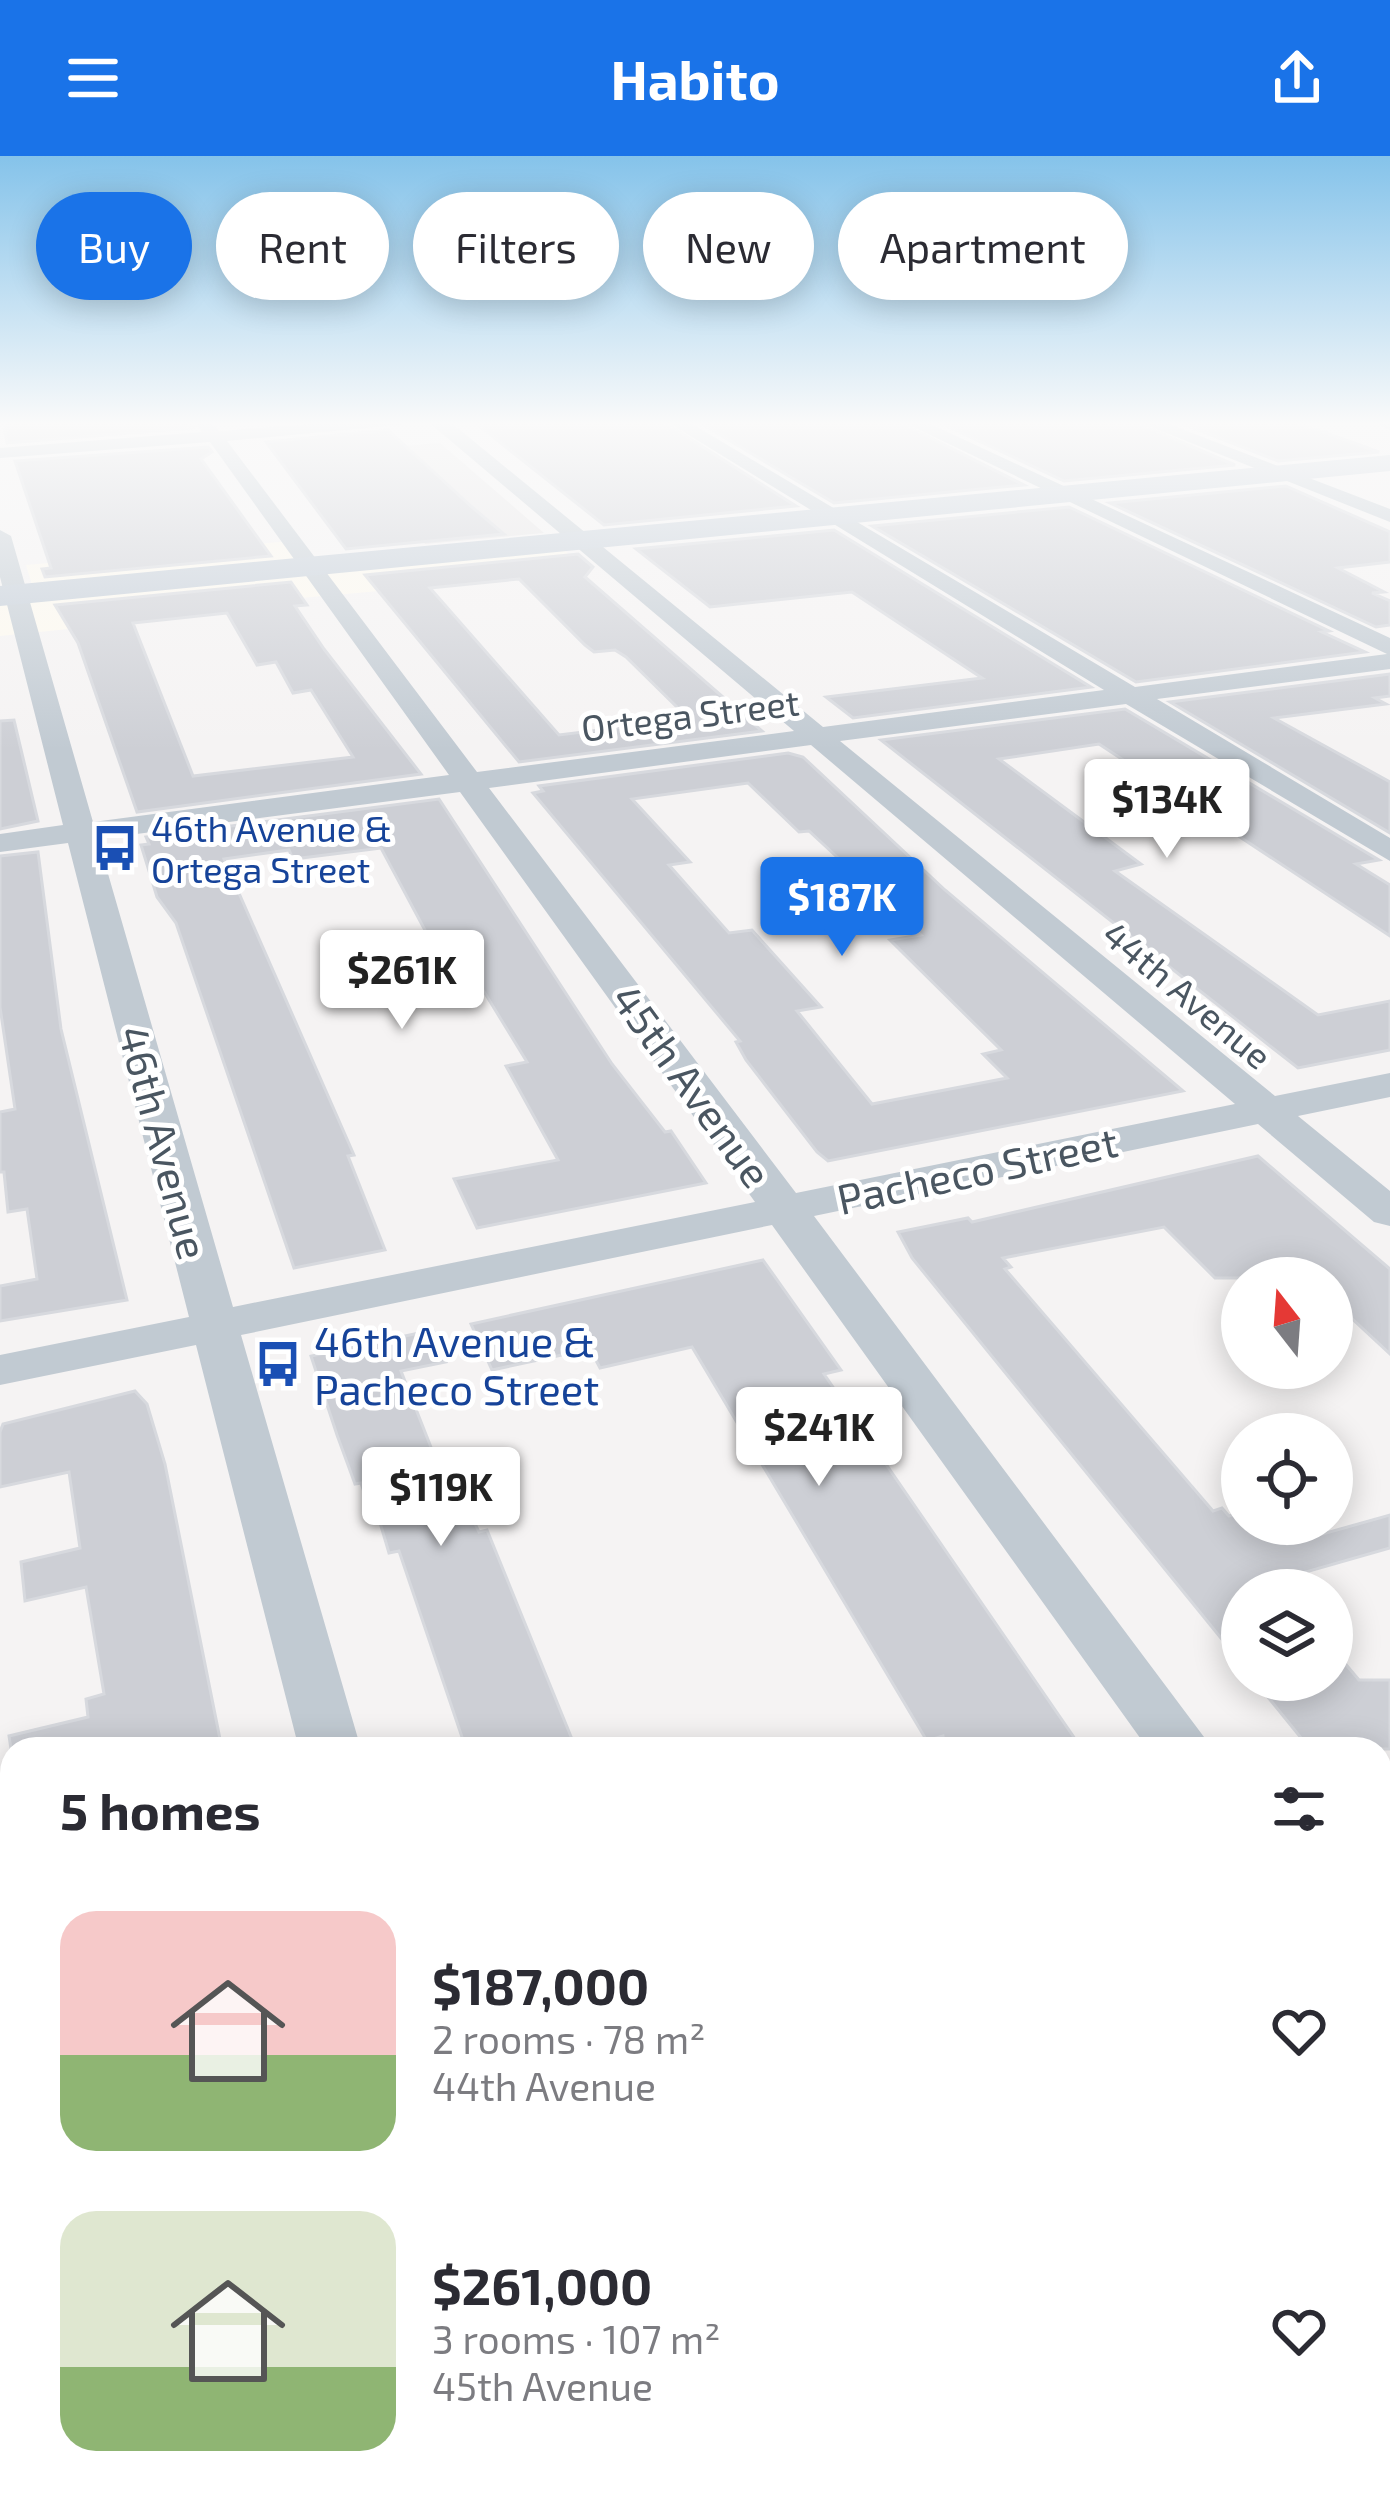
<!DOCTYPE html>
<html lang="en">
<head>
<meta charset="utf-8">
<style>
	body { margin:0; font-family:"Exo 2",sans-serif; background:#f2f2f3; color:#2b2b33; height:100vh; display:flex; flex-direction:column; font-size:45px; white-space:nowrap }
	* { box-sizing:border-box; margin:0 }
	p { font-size:39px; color:#7c7c81 }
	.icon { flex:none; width:66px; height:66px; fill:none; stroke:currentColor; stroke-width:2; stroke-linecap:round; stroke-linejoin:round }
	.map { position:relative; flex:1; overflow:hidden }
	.drawer { position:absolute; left:0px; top:1581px; width:1392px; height:768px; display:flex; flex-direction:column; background:#fff; border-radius:36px 36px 0 0; box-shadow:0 6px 30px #0003 }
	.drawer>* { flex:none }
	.banner { position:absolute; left:36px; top:36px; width:1320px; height:108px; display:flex; gap:24px }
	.needle { width:78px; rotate:343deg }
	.buttons { position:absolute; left:1221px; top:1101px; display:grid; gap:24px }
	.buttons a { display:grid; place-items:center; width:132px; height:132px; border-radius:50%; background:#fff; box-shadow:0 6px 30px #0003; font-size:60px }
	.price { position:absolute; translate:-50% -102px; padding:0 27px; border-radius:12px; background:#fff; color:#222; font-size:39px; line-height:78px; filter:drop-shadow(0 3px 6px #0008) }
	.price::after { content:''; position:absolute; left:50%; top:72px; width:36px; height:27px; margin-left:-18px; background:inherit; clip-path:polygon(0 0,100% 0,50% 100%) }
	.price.active { background:#1a73e8; color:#fff }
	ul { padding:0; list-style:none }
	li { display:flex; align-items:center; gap:36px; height:300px; padding:0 60px }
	li span { display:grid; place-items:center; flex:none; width:336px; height:240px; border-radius:36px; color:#555 }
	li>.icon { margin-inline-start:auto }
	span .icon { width:144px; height:144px; fill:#fffc; stroke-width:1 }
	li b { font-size:51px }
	h2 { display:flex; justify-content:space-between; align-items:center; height:144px; padding:0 60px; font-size:51px }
	.pill { padding:0 42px; border-radius:54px; background:#fff; box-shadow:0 6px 30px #0003; font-size:42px; line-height:108px }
	.pill.active { background:#1a73e8; color:#fff }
	header { display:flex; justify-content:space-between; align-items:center; height:156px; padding:0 60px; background:#1a73e8; color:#fff; font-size:54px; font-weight:700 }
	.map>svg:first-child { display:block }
</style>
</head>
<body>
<header><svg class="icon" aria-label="menu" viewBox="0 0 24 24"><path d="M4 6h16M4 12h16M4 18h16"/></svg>Habito<svg class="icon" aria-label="share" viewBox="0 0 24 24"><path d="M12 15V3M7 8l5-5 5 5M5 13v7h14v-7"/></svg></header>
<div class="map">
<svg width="1390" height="2349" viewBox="0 0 1390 2349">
	<rect width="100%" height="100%" fill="#f5f3f3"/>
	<polygon fill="#fdf9ef" points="291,385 311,411 556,387 590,416 223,449 226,457 0,480 0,450 37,445 26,409"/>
	<polygon fill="#e6e4e5" points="440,287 544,377 425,388 353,294"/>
	<g fill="#cdcfd5" stroke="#d7d9de" stroke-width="3" fill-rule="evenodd">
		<polygon points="3,265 191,265 194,272 7,287"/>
		<polygon points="473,265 662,265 796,350 604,369"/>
		<polygon points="697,265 897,265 1024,329 834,347"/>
		<polygon points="936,265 1132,265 1235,309 1064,325"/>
		<polygon points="1175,265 1293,265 1379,296 1278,305"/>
		<polygon points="388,274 472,351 504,378 346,393 266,286"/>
		<polygon points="208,291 212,296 201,303 271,400 45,421 42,413 51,412 15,305"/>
		<polygon points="1286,330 1390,376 1390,406 1338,412 1384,436 1372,437 1390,445 1390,469 1376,471 1110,347"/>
		<polygon points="1069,351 1329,475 1322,476 1365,496 1136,526 872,370"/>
		<polygon points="834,374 1091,531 853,562 826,541 982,522 852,436 710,451 636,393"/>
		<path d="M578,398L593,411L585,421L762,575L519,606L365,419ZM519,423L585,489L594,496L615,494L626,501L689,563L559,579L430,432Z"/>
		<path d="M291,426L307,449L295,450L324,493L421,618L137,656L78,487L55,449ZM227,457L257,509L276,506L293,537L311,534L353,601L193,620L133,467Z"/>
		<polygon points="1390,518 1390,540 1375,542 1386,548 1274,562 1390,626 1390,677 1170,546"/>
		<polygon points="1125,553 1379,704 1356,708 1390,729 1390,780 1099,588 999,603 1141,708 1115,715 1318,859 1390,845 1390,894 1298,912 881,584"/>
		<polygon points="14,564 38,665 0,673 0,565"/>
		<path d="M788,597L803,601L945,734L1183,935L828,1005L817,996L746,904L736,886L740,885L533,637L543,635L539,630ZM748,627L799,676L809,675L921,779L890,784L1001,894L983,898L1007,922L872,948L797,855L821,851L752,774L729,777L669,709L690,706L632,643Z"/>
		<polygon points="439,643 612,908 665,976 671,975 706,1027 477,1072 454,1023 558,1004 506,910 527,906 483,834 475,835 448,789 434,791 381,692 293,703 289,694 224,703 354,999 348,1000 385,1094 294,1112 176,767 157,741 141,689 149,688 146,681"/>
		<polygon points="38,696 61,873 127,1144 0,1165 0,1130 37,1123 27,1053 8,1056 4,1016 0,1016 0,956 15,953 0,851 0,700"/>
		<polygon points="1258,1000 1390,1113 1390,1198 1332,1144 1332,1122 1215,1122 1164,1071 1003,1102 1011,1111 1005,1113 1213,1355 1222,1352 1229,1360 1242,1356 1242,1368 1269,1368 1287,1388 1390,1359 1390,1392 1274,1425 1281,1434 1242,1434 1242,1508 912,1102 898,1076 968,1062 972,1066"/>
		<polygon points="763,1104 841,1214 824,1218 1082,1593 945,1593 943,1580 927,1585 692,1191 600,1212 590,1193 492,1214 471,1168"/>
		<polygon points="433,1174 446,1206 401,1215 438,1309 446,1307 479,1376 487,1374 576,1593 466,1593 399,1395 389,1397 378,1360 372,1361 361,1327 355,1328 337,1279 311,1200"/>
		<polygon points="135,1235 147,1248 165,1308 222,1593 11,1593 9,1580 88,1561 86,1543 104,1538 86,1431 25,1445 21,1406 80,1392 69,1316 0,1331 0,1276 3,1268"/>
		<polygon points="1332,1492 1359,1524 1390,1524 1390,1593 1310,1593 1254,1524 1332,1524"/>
	</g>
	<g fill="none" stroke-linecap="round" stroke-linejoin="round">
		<g fill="#c1cad2" fill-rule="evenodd">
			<path d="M195,265H212L219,275L348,265H449L823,571L1104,534L666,265H687L1135,531L1387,498L901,265H924L1390,482V513L1157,543L1390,682V705L1126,548L840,585L1275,940L1390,917V941L1298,960L1390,1035V1070L1374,1066L1258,968L814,1060L1213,1593H1148L772,1069L241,1179L361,1593H299L196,1189L0,1229V1199L189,1161L68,687L0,696V678L63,669L0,421V374L11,380L93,666L449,619L210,286L0,302V292L202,276ZM430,266L432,269L794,575L477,616L227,285ZM811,589L1235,948L796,1037L489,632ZM460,636L755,1046L233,1151L98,683Z"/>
			<polygon points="1136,265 1161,265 1390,353 1390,366"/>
			<polygon points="1370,265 1390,265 1390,274"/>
			<polygon points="1380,1830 1390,1834 1390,1907 1380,1904"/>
			<polygon points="489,2337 577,2337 581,2349 493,2349"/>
		</g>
		<polygon fill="#c1cbd6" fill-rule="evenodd" points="1390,299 1390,315 0,450 0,430"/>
	</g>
	<linearGradient id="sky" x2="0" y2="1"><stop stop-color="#85c3ea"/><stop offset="0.45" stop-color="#fafafa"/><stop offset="1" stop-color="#fafafa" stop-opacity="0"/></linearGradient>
	<rect width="1390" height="594" fill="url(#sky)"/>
	<defs>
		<symbol id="bus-bare" viewBox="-9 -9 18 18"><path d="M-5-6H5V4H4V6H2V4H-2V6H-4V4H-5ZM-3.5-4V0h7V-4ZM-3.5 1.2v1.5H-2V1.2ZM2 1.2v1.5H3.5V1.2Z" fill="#1a4fb4" stroke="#fff" stroke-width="2.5" paint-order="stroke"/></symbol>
	</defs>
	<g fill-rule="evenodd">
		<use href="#bus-bare" x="82" y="659" width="66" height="66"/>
		<use href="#bus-bare" x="245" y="1175" width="66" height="66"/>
	</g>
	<g text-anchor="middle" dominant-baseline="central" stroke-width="10" stroke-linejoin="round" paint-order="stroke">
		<g font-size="36" fill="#4a5661" stroke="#fff">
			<text transform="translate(690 558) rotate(-7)">Ortega Street</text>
			<text transform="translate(1188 838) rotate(40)">44th Avenue</text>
		</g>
		<g font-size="36" fill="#164399" stroke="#fff" text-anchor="start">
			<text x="151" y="671">46th Avenue &amp;<tspan x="151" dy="41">Ortega Street</tspan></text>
		</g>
		<g font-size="42" fill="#4a5661" stroke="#fff">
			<text transform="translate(693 929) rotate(54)">45th Avenue</text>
			<text transform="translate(165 986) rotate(75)">46th Avenue</text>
			<text transform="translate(977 1013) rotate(-12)">Pacheco Street</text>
		</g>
		<g font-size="42" fill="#164399" stroke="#fff" text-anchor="start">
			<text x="314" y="1184">46th Avenue &amp;<tspan x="314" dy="48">Pacheco Street</tspan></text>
		</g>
	</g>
</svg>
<div class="buttons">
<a><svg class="needle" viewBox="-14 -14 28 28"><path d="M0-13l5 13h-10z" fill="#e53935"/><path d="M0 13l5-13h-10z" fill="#7c7c81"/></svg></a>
<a><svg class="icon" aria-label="locate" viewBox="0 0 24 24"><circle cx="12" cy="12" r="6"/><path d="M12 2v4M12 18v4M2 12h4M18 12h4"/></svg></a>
<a><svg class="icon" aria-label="layers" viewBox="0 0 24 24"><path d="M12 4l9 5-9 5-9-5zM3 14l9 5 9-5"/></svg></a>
</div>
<b class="price" style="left:1167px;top:705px">$134K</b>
<b class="price active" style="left:842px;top:803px">$187K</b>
<b class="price" style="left:402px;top:876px">$261K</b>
<b class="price" style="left:819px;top:1333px">$241K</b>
<b class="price" style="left:441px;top:1393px">$119K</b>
<div class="banner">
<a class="pill active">Buy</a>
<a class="pill">Rent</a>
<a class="pill">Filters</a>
<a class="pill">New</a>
<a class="pill">Apartment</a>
</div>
<section class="drawer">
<h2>5 homes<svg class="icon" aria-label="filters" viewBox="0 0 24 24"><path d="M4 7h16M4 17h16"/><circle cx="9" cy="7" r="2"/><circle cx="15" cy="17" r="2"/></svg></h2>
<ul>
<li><span style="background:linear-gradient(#f6c9c9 60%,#8fb573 0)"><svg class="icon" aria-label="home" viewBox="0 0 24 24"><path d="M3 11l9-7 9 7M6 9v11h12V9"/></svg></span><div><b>$187,000</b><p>2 rooms · 78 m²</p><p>44th Avenue</p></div><svg class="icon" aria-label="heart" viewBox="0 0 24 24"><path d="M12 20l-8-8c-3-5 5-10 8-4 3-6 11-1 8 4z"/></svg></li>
<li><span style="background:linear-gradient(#dfe7d0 65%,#8fb573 0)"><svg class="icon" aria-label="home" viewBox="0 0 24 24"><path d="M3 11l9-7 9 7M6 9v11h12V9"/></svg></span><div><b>$261,000</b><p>3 rooms · 107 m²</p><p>45th Avenue</p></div><svg class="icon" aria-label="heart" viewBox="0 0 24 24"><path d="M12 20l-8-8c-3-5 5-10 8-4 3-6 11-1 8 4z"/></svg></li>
</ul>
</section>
</div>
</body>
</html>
